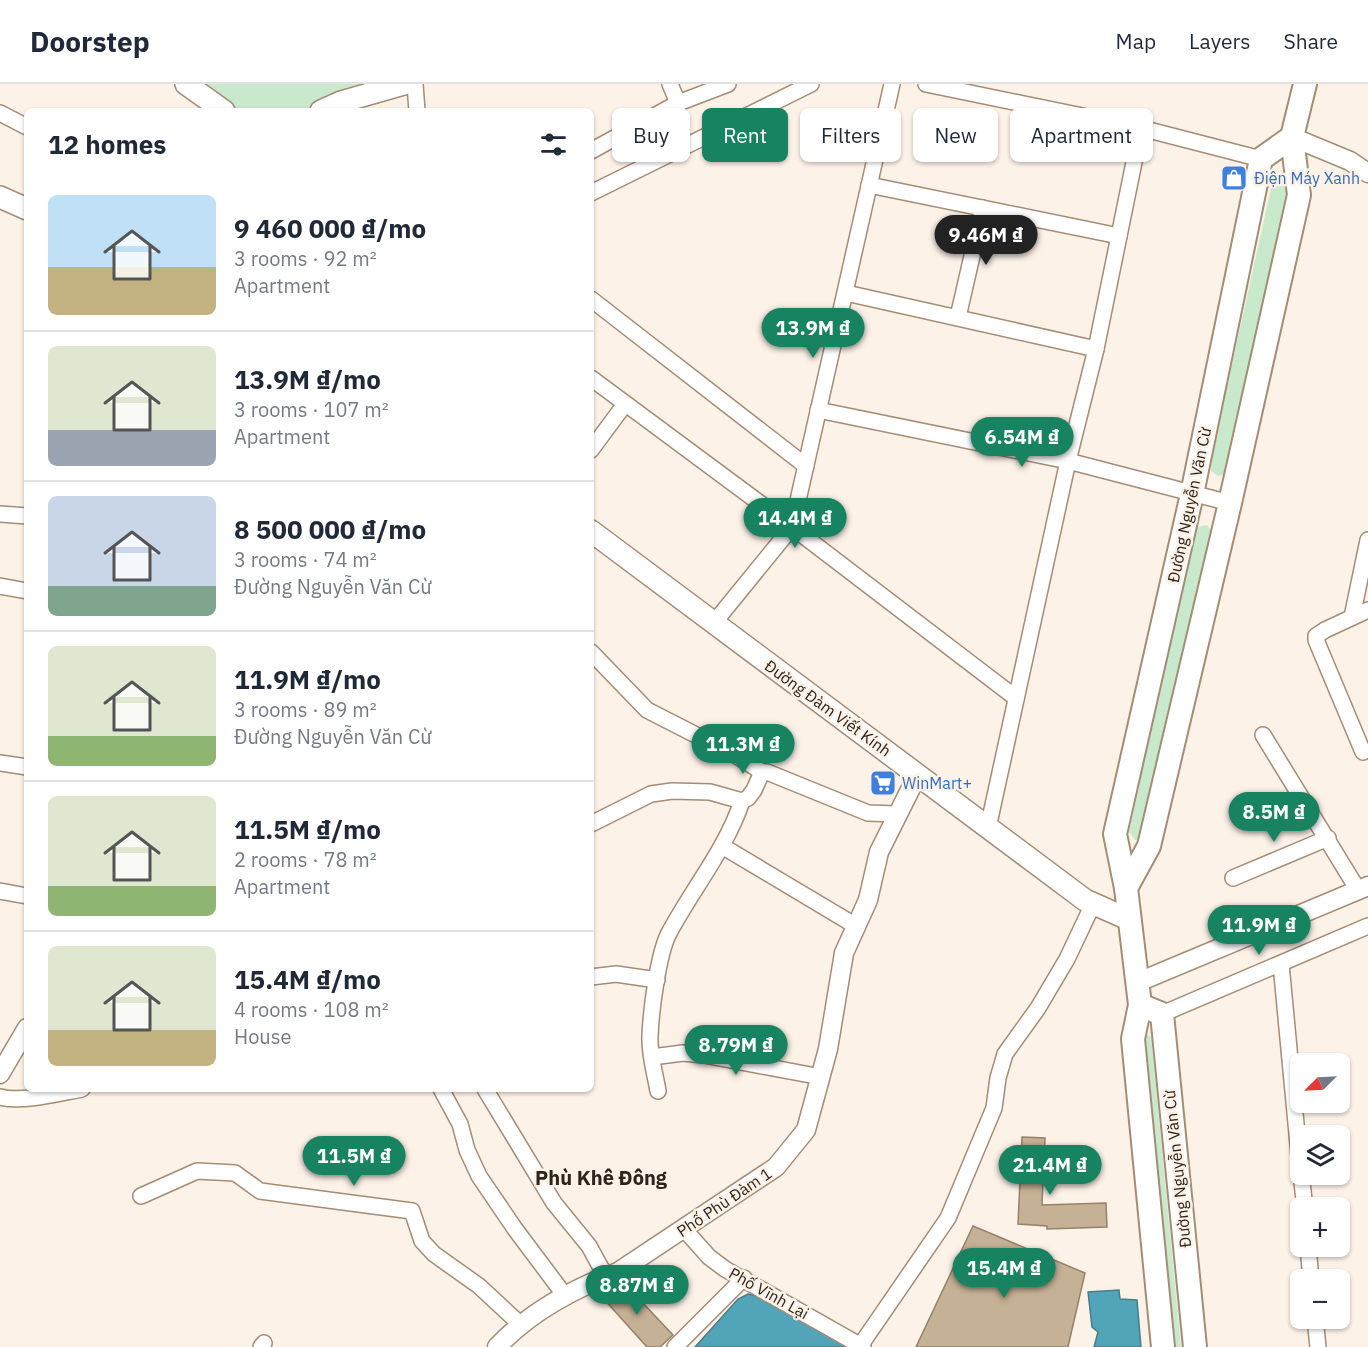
<!DOCTYPE html>
<html lang="en">
<head>
<meta charset="utf-8">
<style>
	body { margin:0; font-family:"IBM Plex Sans",sans-serif; background:#f6f6f7; color:#1f2937; height:100vh; display:flex; flex-direction:column; font-size:22px; white-space:nowrap }
	* { box-sizing:border-box; margin:0 }
	p { font-size:20px; color:#747a83 }
	.icon { flex:none; width:33px; height:33px; fill:none; stroke:currentColor; stroke-width:2; stroke-linecap:round; stroke-linejoin:round }
	.map { position:relative; flex:1; overflow:hidden }
	.sheet { position:absolute; left:24px; top:24px; width:570px; height:984px; display:flex; flex-direction:column; background:#fff; border-radius:9px; box-shadow:0 2px 4px #0004 }
	.sheet>* { flex:none }
	.top-card { position:absolute; left:612px; top:24px; width:570px; height:54px; display:flex; gap:12px }
	.needle { width:39px; rotate:246deg }
	.controls { position:absolute; left:1290px; top:969px; display:grid; gap:12px }
	.controls a { display:grid; place-items:center; width:60px; height:60px; border-radius:9px; background:#fff; box-shadow:0 2px 4px #0004; font-size:30px }
	.price { position:absolute; translate:-50% -51px; padding:0 14px; border-radius:21px; background:#178360; color:#fff; font-size:20px; line-height:39px; filter:drop-shadow(0 2px 3px #0008) }
	.price::after { content:''; position:absolute; left:50%; top:36px; width:18px; height:14px; margin-left:-9px; background:inherit; clip-path:polygon(0 0,100% 0,50% 100%) }
	.price.active { background:#222; color:#fff }
	ul { padding:0; list-style:none }
	li { display:flex; align-items:center; gap:18px; height:150px; padding:0 24px }
	li+li { border-top:2px solid #e0e1e3 }
	li span { display:grid; place-items:center; flex:none; width:168px; height:120px; border-radius:9px; color:#555 }
	li>.icon { margin-inline-start:auto }
	span .icon { width:72px; height:72px; fill:#fffc; stroke-width:1 }
	li b { font-size:26px }
	h2 { display:flex; justify-content:space-between; align-items:center; height:72px; padding:0 24px; font-size:26px }
	.chip { padding:0 21px; border-radius:9px; background:#fff; box-shadow:0 2px 4px #0004; font-size:21px; line-height:54px }
	.chip.active { background:#178360; color:#fff }
	header { display:flex; align-items:center; gap:36px; box-sizing:border-box; height:84px; padding:0 30px; background:#fff; border-bottom:2px solid #e0e1e3 }
	header strong { font-size:28px }
	nav { display:flex; gap:33px; margin-inline-start:auto; font-size:21px }
	.map>svg:first-child { display:block }
</style>
</head>
<body>
<header>
<strong>Doorstep</strong>
<nav><a>Map</a><a>Layers</a><a>Share</a></nav>
</header>
<div class="map">
<svg width="1368" height="1263" viewBox="0 0 1368 1263">
	<rect width="100%" height="100%" fill="#fcf2e8"/>
	<g fill="#c9e9cc">
		<polygon points="188,0 404,0 321,27 224,27"/>
		<polygon points="1282,95 1287,96 1289,104 1226,390 1218,392 1211,387 1211,376 1272,99"/>
		<polygon points="1207,441 1213,449 1142,755 1135,756 1129,748 1194,448 1198,443"/>
		<polygon points="1148,951 1151,953 1181,1263 1175,1263 1145,957 1145,953"/>
	</g>
	<g fill="#52a4b9" stroke="#477e8a" stroke-width="1.5">
		<polygon points="1119,1206 1120,1215 1137,1216 1141,1263 1094,1263 1098,1248 1092,1243 1088,1208"/>
		<polygon points="748,1210 767,1215 851,1263 695,1263 738,1215"/>
	</g>
	<g fill="#c5b195" stroke="#958268" stroke-width="1.5">
		<polygon points="1022,1053 1045,1054 1042,1121 1106,1119 1107,1143 1047,1145 1047,1142 1018,1140"/>
		<polygon points="973,1142 1085,1189 1068,1263 916,1263"/>
		<polygon points="623,1198 673,1251 660,1263 647,1263 602,1213 615,1201"/>
	</g>
	<g fill="none" stroke-linecap="round" stroke-linejoin="round">
		<defs>
			<g id="minor">
				<polyline points="415,0 417,27"/>
				<polyline points="670,0 678,19"/>
				<polyline points="926,0 1141,44 1261,75"/>
				<polyline points="0,29 27,43"/>
				<polyline points="591,67 678,19 728,0"/>
				<polyline points="869,101 1119,152"/>
				<polyline points="591,109 811,0"/>
				<polyline points="846,209 1096,265"/>
				<polyline points="591,215 806,382"/>
				<polyline points="958,233 983,124"/>
				<polyline points="591,294 792,443 1016,614"/>
				<polyline points="818,326 1068,377 1230,419"/>
				<polyline points="591,366 625,320"/>
				<polyline points="0,430 27,432"/>
				<polyline points="0,502 27,507"/>
				<polyline points="1352,533 1368,456"/>
				<polyline points="713,540 792,443 892,0"/>
				<polyline points="591,568 647,626 737,672 762,688"/>
				<polyline points="1263,651 1358,806"/>
				<polyline points="1363,668 1316,556 1316,552 1325,546 1368,526"/>
				<polyline points="0,679 27,683"/>
				<polyline points="591,740 651,710 672,707 710,708 742,717 748,714 754,706 762,688 767,688 868,729 896,730"/>
				<polyline points="988,744 1068,377 1096,265 1141,44"/>
				<polyline points="722,762 856,842"/>
				<polyline points="1233,794 1328,754"/>
				<polyline points="0,807 27,812"/>
				<polyline points="1281,880 1300,1082"/>
				<polyline points="591,893 616,890 657,896"/>
				<polyline points="1162,930 1368,842"/>
				<polyline points="652,973 683,969 704,971 821,993"/>
				<polyline points="441,1005 460,1040 467,1066 479,1092 515,1145 566,1213"/>
				<polyline points="485,1005 554,1119 589,1162 606,1193"/>
				<path d="M658,1007C655,989 649,970 650,952C651,927 658,870 669,849C693,804 726,765 742,717"/>
				<path d="M0,1013C21,1019 60,1009 82,1005"/>
				<polyline points="1301,1090 1305,1124"/>
				<polyline points="141,1112 197,1087 235,1089 260,1107 412,1127 422,1157 434,1170 479,1202 521,1241"/>
				<polyline points="684,1145 709,1173 725,1185 863,1263"/>
				<polyline points="1308,1162 1311,1196"/>
				<polyline points="1315,1234 1318,1263"/>
				<polyline points="860,1262 948,1134 994,1024 998,994 1005,970 1038,924 1067,875 1093,820"/>
				<polyline points="261,1263 264,1259"/>
				<polyline points="675,1263 744,1194"/>
			</g>
			<g id="tertiary">
				<polyline points="1292,53 1350,77 1368,89"/>
				<polyline points="1136,899 1368,802"/>
				<polyline points="0,990 27,944"/>
				<path d="M497,1263C529,1229 575,1204 618,1188L776,1083L806,1046L828,965L844,869L868,816L879,768L918,690"/>
			</g>
			<g id="secondary">
				<polyline points="186,0 224,27"/>
				<polyline points="321,27 341,18 404,0"/>
				<polyline points="0,113 27,125"/>
				<polyline points="591,447 1085,816 1128,835"/>
			</g>
			<g id="primary">
				<polyline points="1126,804 1149,762 1230,419 1299,111 1292,53 1305,0"/>
				<polyline points="1140,921 1162,930 1195,1263"/>
				<polyline points="1163,1263 1133,955 1140,921 1126,804 1115,750 1192,410 1261,75 1292,53"/>
			</g>
		</defs>
		<use href="#minor" stroke="#a48c75" stroke-width="18"/>
		<use href="#tertiary" stroke="#a48c75" stroke-width="21"/>
		<use href="#secondary" stroke="#a48c75" stroke-width="24"/>
		<use href="#primary" stroke="#a48c75" stroke-width="26"/>
		<use href="#minor" stroke="#fff" stroke-width="15"/>
		<use href="#tertiary" stroke="#fff" stroke-width="18"/>
		<use href="#secondary" stroke="#fff" stroke-width="21"/>
		<use href="#primary" stroke="#fff" stroke-width="22"/>
	</g>
	<defs>
		<symbol id="shop-square" viewBox="-11 -11 22 22"><rect x="-9" y="-9" width="18" height="18" rx="4" fill="#3f7fe0" stroke="#fcf2e8"/><path d="M-5-2.5h2.3a2.7 3.5 0 0 1 5.4 0H5L5.5 6h-11ZM-1.5-2.5h3a1.5 2.3 0 0 0-3 0Z" fill="#fff"/></symbol>
		<symbol id="supermarket-square" viewBox="-11 -11 22 22"><rect x="-9" y="-9" width="18" height="18" rx="4" fill="#3f7fe0" stroke="#fcf2e8"/><path d="M-6-5.5h2.5l.6 2H6L4.5 2H-2.5L-4.4-4H-6ZM-1.5 3.2a1.3 1.3 0 1 0 .1 0ZM3 3.2a1.3 1.3 0 1 0 .1 0Z" fill="#fff"/></symbol>
	</defs>
	<g fill-rule="evenodd">
		<use href="#shop-square" x="1219" y="79" width="30" height="30"/>
		<use href="#supermarket-square" x="868" y="684" width="30" height="30"/>
	</g>
	<g text-anchor="middle" dominant-baseline="central" stroke-width="5" stroke-linejoin="round" paint-order="stroke">
		<g font-size="16" fill="#366cbe" stroke="#fcf2e8" text-anchor="start">
			<text x="1254" y="94">Điện Máy Xanh</text>
			<text x="902" y="699">WinMart+</text>
		</g>
		<g font-size="16" fill="#2e241b" stroke="#fcf2e8">
			<text transform="translate(1189 421) rotate(-78)">Đường Nguyễn Văn Cừ</text>
			<text transform="translate(828 624) rotate(36)">Đường Đàm Viết Kính</text>
			<text transform="translate(1177 1085) rotate(-96)">Đường Nguyễn Văn Cừ</text>
			<text transform="translate(724 1118) rotate(-34)">Phố Phù Đàm 1</text>
			<text transform="translate(769 1209) rotate(29)">Phố Vĩnh Lại</text>
		</g>
		<g font-size="20" font-weight="bold" fill="#2e241b" stroke="#fcf2e8">
			<text x="601" y="1093">Phù Khê Đông</text>
		</g>
	</g>
</svg>
<div class="controls">
<a><svg class="needle" viewBox="-14 -14 28 28"><path d="M0-13l5 13h-10z" fill="#e53935"/><path d="M0 13l5-13h-10z" fill="#747a83"/></svg></a>
<a><svg class="icon" aria-label="layers" viewBox="0 0 24 24"><path d="M12 4l9 5-9 5-9-5zM3 14l9 5 9-5"/></svg></a>
<a>+</a>
<a>−</a>
</div>
<b class="price active" style="left:986px;top:182px">9.46M ₫</b>
<b class="price" style="left:813px;top:275px">13.9M ₫</b>
<b class="price" style="left:1022px;top:384px">6.54M ₫</b>
<b class="price" style="left:795px;top:465px">14.4M ₫</b>
<b class="price" style="left:743px;top:691px">11.3M ₫</b>
<b class="price" style="left:1274px;top:759px">8.5M ₫</b>
<b class="price" style="left:1259px;top:872px">11.9M ₫</b>
<b class="price" style="left:736px;top:992px">8.79M ₫</b>
<b class="price" style="left:354px;top:1103px">11.5M ₫</b>
<b class="price" style="left:1050px;top:1112px">21.4M ₫</b>
<b class="price" style="left:1004px;top:1215px">15.4M ₫</b>
<b class="price" style="left:637px;top:1232px">8.87M ₫</b>
<div class="top-card">
<a class="chip">Buy</a>
<a class="chip active">Rent</a>
<a class="chip">Filters</a>
<a class="chip">New</a>
<a class="chip">Apartment</a>
</div>
<section class="sheet">
<h2>12 homes<svg class="icon" aria-label="filters" viewBox="0 0 24 24"><path d="M4 7h16M4 17h16"/><circle cx="9" cy="7" r="2"/><circle cx="15" cy="17" r="2"/></svg></h2>
<ul>
<li><span style="background:linear-gradient(#bfe0f5 60%,#c2b280 0)"><svg class="icon" aria-label="home" viewBox="0 0 24 24"><path d="M3 11l9-7 9 7M6 9v11h12V9"/></svg></span><div><b>9 460 000 ₫/mo</b><p>3 rooms · 92 m²</p><p>Apartment</p></div></li>
<li><span style="background:linear-gradient(#dfe7d0 70%,#9aa5b1 0)"><svg class="icon" aria-label="home" viewBox="0 0 24 24"><path d="M3 11l9-7 9 7M6 9v11h12V9"/></svg></span><div><b>13.9M ₫/mo</b><p>3 rooms · 107 m²</p><p>Apartment</p></div></li>
<li><span style="background:linear-gradient(#c9d6e8 75%,#7fa58c 0)"><svg class="icon" aria-label="home" viewBox="0 0 24 24"><path d="M3 11l9-7 9 7M6 9v11h12V9"/></svg></span><div><b>8 500 000 ₫/mo</b><p>3 rooms · 74 m²</p><p>Đường Nguyễn Văn Cừ</p></div></li>
<li><span style="background:linear-gradient(#dfe7d0 75%,#8fb573 0)"><svg class="icon" aria-label="home" viewBox="0 0 24 24"><path d="M3 11l9-7 9 7M6 9v11h12V9"/></svg></span><div><b>11.9M ₫/mo</b><p>3 rooms · 89 m²</p><p>Đường Nguyễn Văn Cừ</p></div></li>
<li><span style="background:linear-gradient(#dfe7d0 75%,#8fb573 0)"><svg class="icon" aria-label="home" viewBox="0 0 24 24"><path d="M3 11l9-7 9 7M6 9v11h12V9"/></svg></span><div><b>11.5M ₫/mo</b><p>2 rooms · 78 m²</p><p>Apartment</p></div></li>
<li><span style="background:linear-gradient(#dfe7d0 70%,#c2b280 0)"><svg class="icon" aria-label="home" viewBox="0 0 24 24"><path d="M3 11l9-7 9 7M6 9v11h12V9"/></svg></span><div><b>15.4M ₫/mo</b><p>4 rooms · 108 m²</p><p>House</p></div></li>
</ul>
</section>
</div>
</body>
</html>
